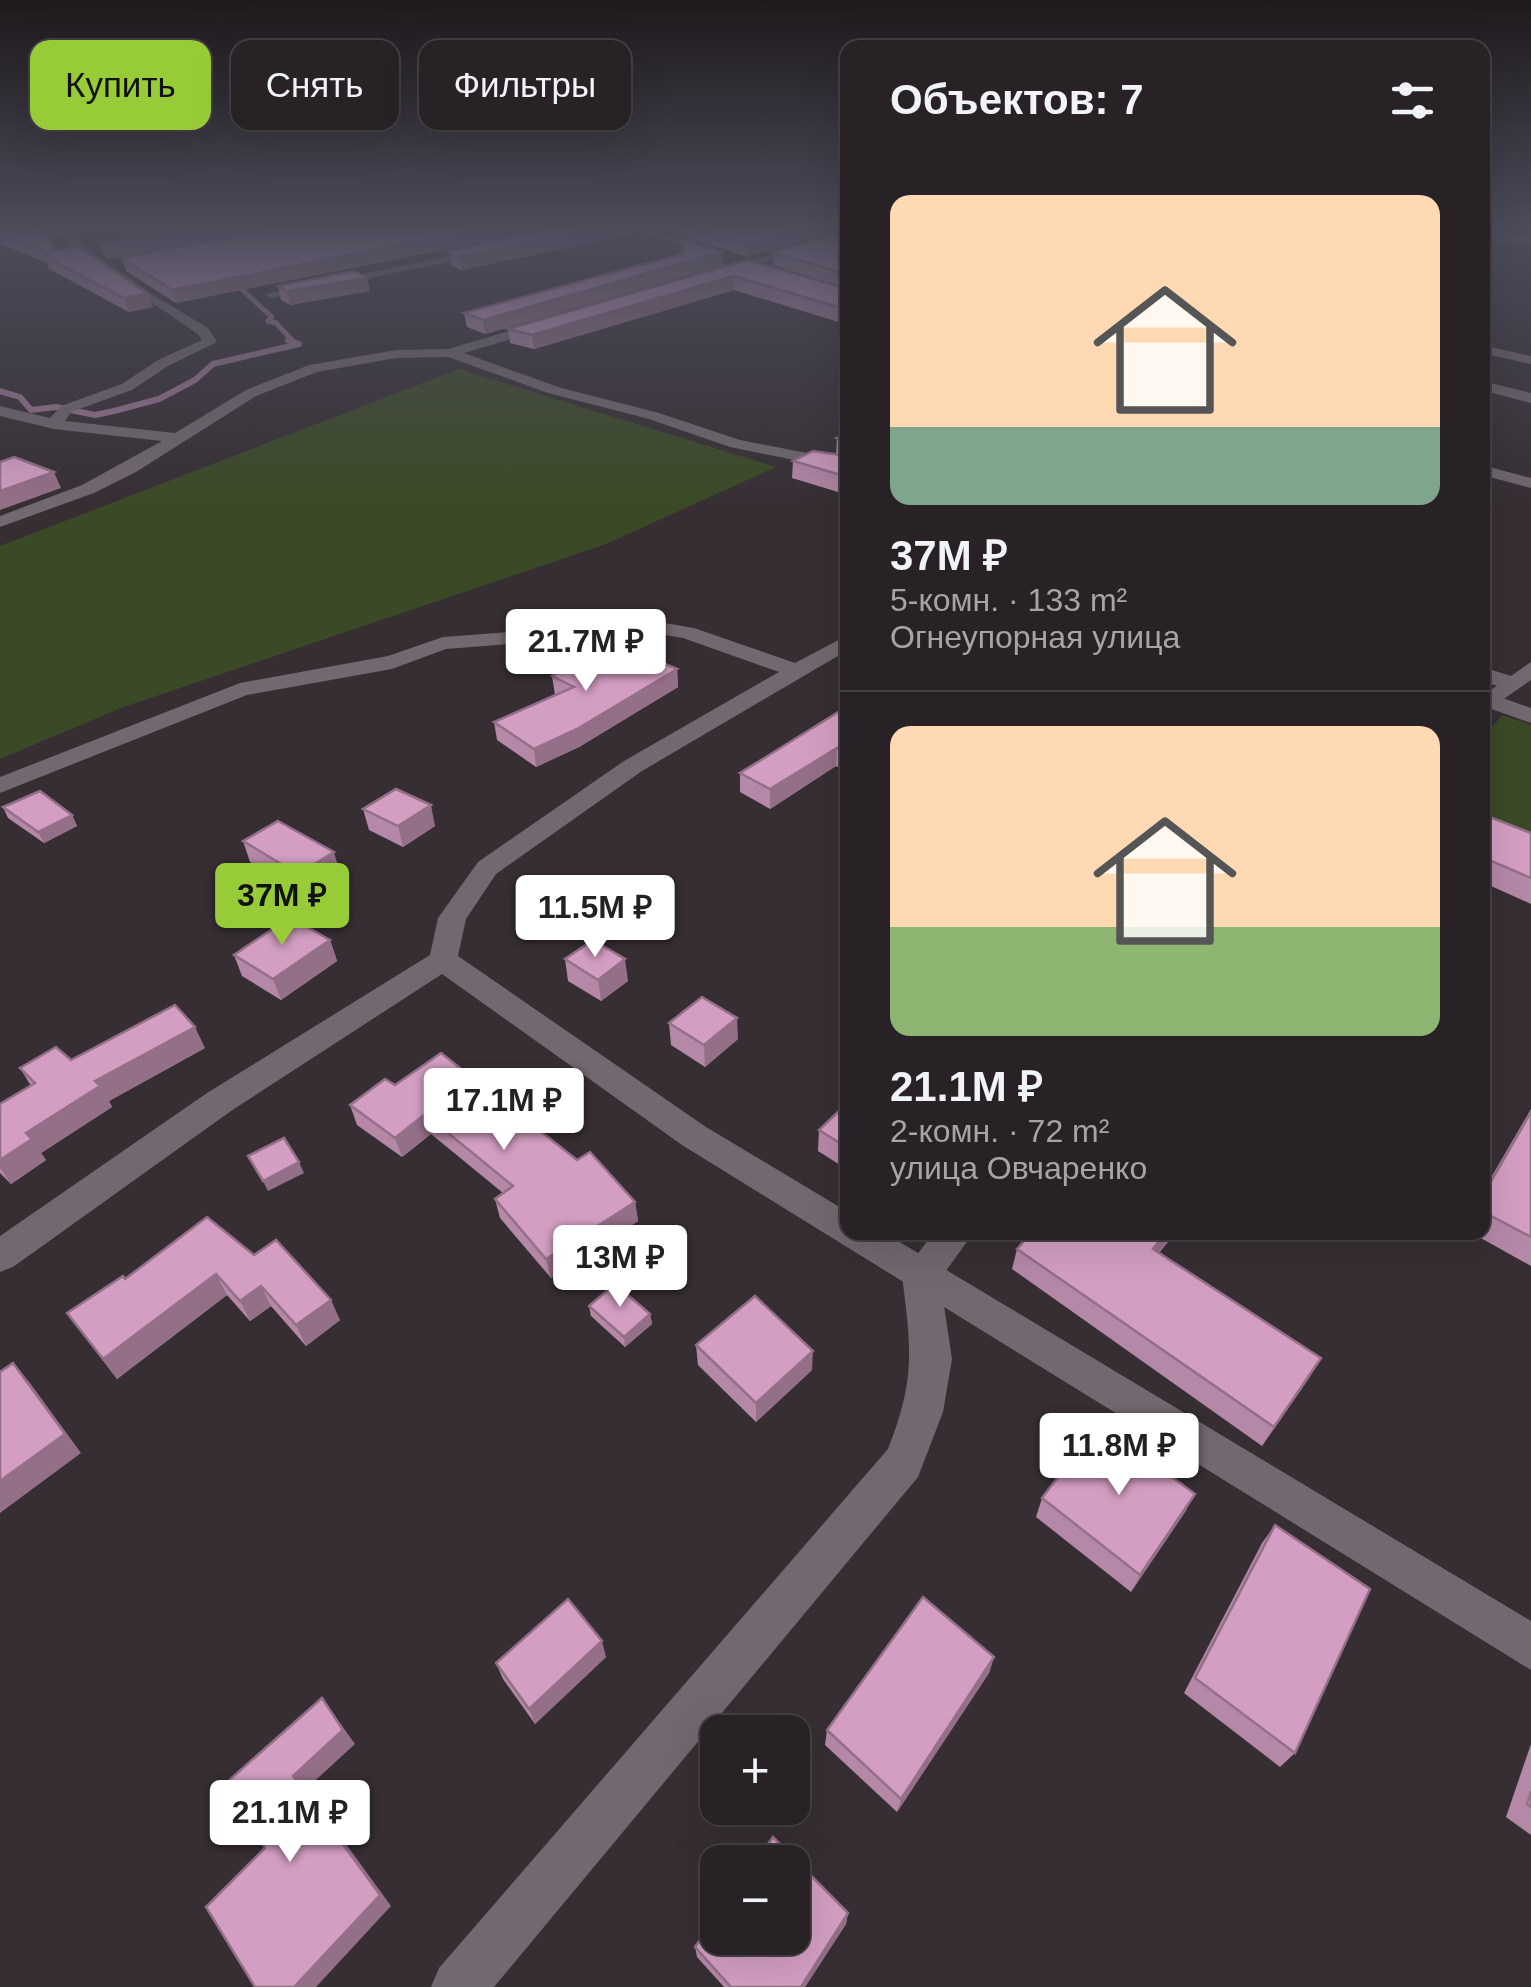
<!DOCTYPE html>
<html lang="ru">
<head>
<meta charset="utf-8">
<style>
	body { margin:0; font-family:Arial,sans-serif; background:#302a2e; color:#f1f3f6; height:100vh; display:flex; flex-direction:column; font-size:38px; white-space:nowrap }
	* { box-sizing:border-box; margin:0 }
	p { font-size:32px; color:#a5a4a7 }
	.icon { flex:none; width:55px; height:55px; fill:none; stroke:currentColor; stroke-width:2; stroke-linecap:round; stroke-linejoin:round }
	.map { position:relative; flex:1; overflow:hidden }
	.sheet { position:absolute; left:840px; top:40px; width:650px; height:1200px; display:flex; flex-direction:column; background:#282226; border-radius:20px; box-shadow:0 10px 40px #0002,0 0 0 2px #443f43 }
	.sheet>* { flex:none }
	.hud { position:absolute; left:30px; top:40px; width:660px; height:90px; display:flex; gap:20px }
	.fabs { position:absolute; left:700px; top:1715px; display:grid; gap:20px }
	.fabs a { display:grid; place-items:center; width:110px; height:110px; border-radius:20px; background:#282226; box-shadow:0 10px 40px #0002,0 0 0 2px #443f43; font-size:50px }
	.price { position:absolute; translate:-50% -85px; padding:0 22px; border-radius:10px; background:#fff; color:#222; font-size:32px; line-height:65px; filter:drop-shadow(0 2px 5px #0008) }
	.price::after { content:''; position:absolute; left:50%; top:60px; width:30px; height:22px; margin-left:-15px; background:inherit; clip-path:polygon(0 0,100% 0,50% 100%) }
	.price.selected { background:#97cc38; color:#111 }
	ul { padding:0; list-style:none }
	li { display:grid; align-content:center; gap:20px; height:530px; padding:0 50px }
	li+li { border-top:2px solid #443f43 }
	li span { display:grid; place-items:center; height:310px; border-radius:20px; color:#555 }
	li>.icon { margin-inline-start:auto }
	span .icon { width:180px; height:180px; fill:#fffc; stroke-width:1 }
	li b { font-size:42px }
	h2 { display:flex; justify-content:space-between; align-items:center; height:120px; padding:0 50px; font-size:42px }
	.pill { padding:0 35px; border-radius:20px; background:#282226; box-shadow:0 10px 40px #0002,0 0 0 2px #443f43; font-size:35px; line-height:90px }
	.pill.selected { background:#97cc38; color:#111 }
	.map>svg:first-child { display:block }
</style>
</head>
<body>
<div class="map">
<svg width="1531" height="1987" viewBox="0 0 1531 1987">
	<rect width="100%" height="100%" fill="#362e33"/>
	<g fill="#3b4a26">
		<polygon points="459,369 776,467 606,544 121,708 0,759 0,546"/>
		<polygon points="1502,715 1531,725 1531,851 1483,831 1483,738"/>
	</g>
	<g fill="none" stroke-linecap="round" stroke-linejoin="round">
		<polyline stroke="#97748d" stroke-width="5" points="241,279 239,287 272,317 268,321 276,323 294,342"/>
		<polyline stroke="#97748d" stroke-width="6" points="0,391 20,397 31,410 56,407 95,415 114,411 159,399 195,380 213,364 299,344 288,340"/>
		<g fill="#72686f" fill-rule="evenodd">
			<polygon points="45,229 73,234 84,247 153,295 208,328 217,342 168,366 132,390 71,412 65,421 175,433 246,390 309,365 396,350 448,349 547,320 554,324 552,327 464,353 558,387 659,413 740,440 848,461 848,471 730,447 649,419 548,393 448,357 396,358 317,372 256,396 136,472 94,493 0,527 0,516 82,485 162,441 54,429 0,416 0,406 50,418 61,406 122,384 158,360 202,340 198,334 76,251 65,238"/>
			<polygon points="631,229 646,229 723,253 713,255"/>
			<polygon points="848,232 848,239 716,276 710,272"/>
			<polygon points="1482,236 1531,237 1531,243 1482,242"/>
			<polygon points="489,248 493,253 271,298 265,294"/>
			<polygon points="1482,345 1531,356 1531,364 1482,353"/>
			<polygon points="1482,465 1531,478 1531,488 1482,475"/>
			<polygon points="653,621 694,628 795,663 848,635 848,650 642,771 496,874 466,919 458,956 706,1127 848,1212 848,1232 883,1232 1531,1621 1531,1670 682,1145 442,974 231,1111 13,1267 0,1272 0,1236 207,1093 430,955 438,918 478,862 624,761 779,672 683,638 653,633 446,649 392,669 247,695 0,793 0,777 240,683 388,656 443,637"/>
			<polygon points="1482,667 1521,679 1524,684 1513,691 1482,681"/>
			<polygon points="1491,694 1531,708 1531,723 1483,706 1483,696"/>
		</g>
		<g fill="#72686f" fill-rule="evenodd">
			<polygon points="1482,381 1531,393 1531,403 1482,390"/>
			<polygon points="1531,662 1531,680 1482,714 1482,696"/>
			<path d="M934,1232H974L940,1279L952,1359L943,1412L918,1477L494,1987H431L439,1968L888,1449C916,1378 911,1349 902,1275Z"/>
		</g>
	</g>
	<g fill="#b588a7">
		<polygon points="0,228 54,251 153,307 129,312 49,269 47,263 0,244"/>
		<polygon points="15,228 43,228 45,235"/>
		<polygon points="196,228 633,228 633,234 461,270 451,265 449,252 543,230 176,303 126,271 122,258 232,237 109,259 105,256 101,244"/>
		<polygon points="676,228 847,228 748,257 678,235"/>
		<polygon points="848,231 848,289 773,265 773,252"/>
		<polygon points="681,238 723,265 485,334 467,327 464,313 682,253"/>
		<polygon points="747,260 848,289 848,325 734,290 534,349 510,343 508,329"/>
		<polygon points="278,286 370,291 290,305 281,300"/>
		<polygon points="848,433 848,495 792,478 793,461 836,455 837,438"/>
		<polygon points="677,669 678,687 579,747 536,767 497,740 494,722 555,695 552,676"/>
		<polygon points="848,706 848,769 845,771 836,766 770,809 740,792 740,773"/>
		<polygon points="3,807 72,815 77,826 44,843 8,818"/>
		<polygon points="363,809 435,826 403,847 369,830"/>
		<polygon points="1482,814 1531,833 1531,904 1482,882"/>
		<polygon points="243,841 340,873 305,895 250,862"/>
		<polygon points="330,940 337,961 281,1000 242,976 234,955"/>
		<polygon points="565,959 628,981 601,1001 568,981"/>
		<polygon points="669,1023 738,1039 705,1067 671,1045"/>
		<polygon points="205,1048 109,1101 112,1107 41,1153 46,1160 11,1184 0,1173 0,1104 31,1086 20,1068 71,1060"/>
		<polygon points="395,1085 577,1160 635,1202 638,1221 551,1278 500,1218 495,1199 503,1193 431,1134 402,1157 357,1125 350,1105"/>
		<polygon points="1531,1109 1531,1266 1470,1232 1482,1232 1482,1193"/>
		<polygon points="848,1110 848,1170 818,1151 819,1130"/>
		<polygon points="1032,1232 1176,1232 1159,1253 1309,1378 1262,1446 1012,1269 1017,1249"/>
		<polygon points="254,1255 340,1320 306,1346 271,1306 250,1321 227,1295 117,1379 67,1313 125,1279"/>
		<polygon points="589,1306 650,1314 652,1324 625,1347 591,1316"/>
		<polygon points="696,1345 812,1370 756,1422 698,1365"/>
		<polygon points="1195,1494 1185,1512 1131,1592 1036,1517 1042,1498"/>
		<polygon points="1275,1525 1295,1753 1280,1767 1184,1693 1262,1543"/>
		<polygon points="606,1657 535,1724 503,1679 496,1663"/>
		<polygon points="994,1657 989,1673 897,1812 825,1745 827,1730"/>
		<polygon points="1531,1744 1531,1835 1506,1817"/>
		<polygon points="848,1913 846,1924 805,1987 724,1987 697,1957 695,1947"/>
	</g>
	<g fill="#946f88">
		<polygon points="207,228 280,228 109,259 105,246"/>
		<polygon points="487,228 550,228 176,303 172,290"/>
		<polygon points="599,228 633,228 633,234 461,270 459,257"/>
		<polygon points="804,228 847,228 748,257 748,244"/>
		<polygon points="722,252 723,265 485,334 483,320"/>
		<polygon points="733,276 734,290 534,349 532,335"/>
		<polygon points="367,278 370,291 290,305 286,291"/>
		<polygon points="148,294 153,307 129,312 124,298"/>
		<polygon points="54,472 61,488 0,510 0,491"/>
		<polygon points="677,669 678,687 579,747 536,767 534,749"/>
		<polygon points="837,748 836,766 770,809 770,789"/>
		<polygon points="848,750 848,769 845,771 846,752"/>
		<polygon points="431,805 435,826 403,847 398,826"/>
		<polygon points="72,815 77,826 44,843 38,832"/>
		<polygon points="334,852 340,873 305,895 298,874"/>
		<polygon points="330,940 337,961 281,1000 273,979"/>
		<polygon points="625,959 628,981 601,1001 598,980"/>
		<polygon points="737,1018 738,1039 705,1067 704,1045"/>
		<polygon points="195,1027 205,1048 109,1101 112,1107 41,1153 46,1160 11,1184 0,1168 0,1160 26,1133 95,1081"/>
		<polygon points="425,1114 431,1134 402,1157 395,1138"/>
		<polygon points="299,1162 304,1173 268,1191 263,1181"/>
		<polygon points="635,1202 638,1221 551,1278 546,1259"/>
		<polygon points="1166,1232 1175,1232 1145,1269 1153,1249"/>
		<polygon points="216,1274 227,1295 117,1379 103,1359"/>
		<polygon points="261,1286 271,1306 250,1321 240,1301"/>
		<polygon points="331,1300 340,1320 306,1346 296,1325"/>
		<polygon points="650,1314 652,1324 625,1347 624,1337"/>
		<polygon points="813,1351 812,1370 756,1422 756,1403"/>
		<polygon points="1321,1358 1309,1378 1262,1446 1274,1427"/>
		<polygon points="13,1363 30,1383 81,1453 0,1513 0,1481"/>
		<polygon points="1195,1494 1185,1512 1131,1592 1140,1575"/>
		<polygon points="602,1641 606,1657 535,1724 529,1709"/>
		<polygon points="994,1657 989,1673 897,1812 901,1799"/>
		<polygon points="322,1698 355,1744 306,1789 391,1906 316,1987 294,1987 293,1776"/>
		<polygon points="848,1913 846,1924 805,1987 801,1987"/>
	</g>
	<g fill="#d39ec2" stroke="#946f88" stroke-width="2.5">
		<polygon points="0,228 47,236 54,251 79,247 148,294 124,298 44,256 52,254 0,234"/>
		<polygon points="196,228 207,228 105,246 101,244"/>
		<polygon points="263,228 487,228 172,290 122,258 229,238"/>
		<polygon points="549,228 599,228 459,257 449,252"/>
		<polygon points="695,228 804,228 748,244"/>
		<polygon points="848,231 848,253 836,255 848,259 848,275 773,252"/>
		<polygon points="681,238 722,252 483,320 464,313 685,253"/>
		<polygon points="747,260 848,289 848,310 733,276 532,335 508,329"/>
		<polygon points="354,271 367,278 286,291 278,286"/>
		<polygon points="848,433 848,441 837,438"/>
		<polygon points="813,451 848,456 848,477 793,461"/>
		<polygon points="14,457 54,472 0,491 0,462"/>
		<polygon points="612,642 677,669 577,729 534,749 494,722 574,687 552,676"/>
		<polygon points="848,706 848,750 846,752 837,748 770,789 740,773"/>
		<polygon points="396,789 431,805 398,826 363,809"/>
		<polygon points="40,791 72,815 38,832 3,807"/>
		<polygon points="1482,814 1531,833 1531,878 1482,857"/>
		<polygon points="278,821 334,852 298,874 243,841"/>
		<polygon points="290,917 330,940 273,979 234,955"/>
		<polygon points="593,940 625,959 598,980 565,959"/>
		<polygon points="702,997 737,1018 704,1045 669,1023"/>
		<polygon points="175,1005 195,1027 95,1081 100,1086 26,1133 32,1139 0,1160 0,1104 35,1083 20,1068 56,1047 71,1060"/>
		<polygon points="441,1053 577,1160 590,1152 635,1202 546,1259 495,1199 513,1186 425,1114 395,1138 350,1105 385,1079 395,1085"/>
		<polygon points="843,1107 848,1110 848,1148 819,1130"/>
		<polygon points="1531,1112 1531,1237 1482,1211 1482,1197"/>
		<polygon points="284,1138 299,1162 263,1181 248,1156"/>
		<polygon points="207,1217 254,1255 276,1240 331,1300 296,1325 261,1286 240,1301 216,1274 103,1359 67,1313 123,1276 125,1279"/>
		<polygon points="1032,1232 1166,1232 1153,1249 1321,1358 1274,1427 1017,1249"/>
		<polygon points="615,1284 650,1314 624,1337 589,1306"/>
		<polygon points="755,1296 813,1351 756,1403 696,1345"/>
		<polygon points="13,1363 65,1434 0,1481 0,1372"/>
		<polygon points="1099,1423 1195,1494 1140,1575 1042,1498"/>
		<polygon points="1275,1525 1370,1589 1295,1753 1195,1678"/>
		<polygon points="923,1597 994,1657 901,1799 827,1730"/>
		<polygon points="568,1599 602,1641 529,1709 496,1663"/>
		<polygon points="322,1698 343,1730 293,1776 380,1895 294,1987 255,1987 206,1907 265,1848 226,1783"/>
		<polygon points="1531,1791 1531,1807 1527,1804"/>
		<polygon points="773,1837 848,1913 801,1987 731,1987 695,1947 718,1915 718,1938 792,1938 792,1862 755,1862"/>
	</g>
	<linearGradient id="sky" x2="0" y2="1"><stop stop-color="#1e191c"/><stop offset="0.45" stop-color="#4c4c5b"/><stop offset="1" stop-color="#4c4c5b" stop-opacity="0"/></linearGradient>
	<rect width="1531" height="507" fill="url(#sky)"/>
</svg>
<div class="fabs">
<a>+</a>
<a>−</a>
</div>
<b class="price" style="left:586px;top:694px">21.7M ₽</b>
<b class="price selected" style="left:282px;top:948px">37M ₽</b>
<b class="price" style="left:595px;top:960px">11.5M ₽</b>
<b class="price" style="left:504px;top:1153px">17.1M ₽</b>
<b class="price" style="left:620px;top:1310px">13M ₽</b>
<b class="price" style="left:1119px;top:1498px">11.8M ₽</b>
<b class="price" style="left:290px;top:1865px">21.1M ₽</b>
<div class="hud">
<a class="pill selected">Купить</a>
<a class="pill">Снять</a>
<a class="pill">Фильтры</a>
</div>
<section class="sheet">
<h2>Объектов: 7<svg class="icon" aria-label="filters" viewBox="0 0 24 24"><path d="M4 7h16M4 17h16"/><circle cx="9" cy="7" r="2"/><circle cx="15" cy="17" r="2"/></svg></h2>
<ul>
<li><span style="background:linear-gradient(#ffd9b3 75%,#7fa58c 0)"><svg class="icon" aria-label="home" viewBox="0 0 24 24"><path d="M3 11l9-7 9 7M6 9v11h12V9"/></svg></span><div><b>37M ₽</b><p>5-комн. · 133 m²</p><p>Огнеупорная улица</p></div></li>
<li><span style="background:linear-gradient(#ffd9b3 65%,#8fb573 0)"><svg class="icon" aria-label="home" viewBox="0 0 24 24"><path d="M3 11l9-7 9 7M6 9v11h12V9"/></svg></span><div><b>21.1M ₽</b><p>2-комн. · 72 m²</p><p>улица Овчаренко</p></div></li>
</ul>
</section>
</div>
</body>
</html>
